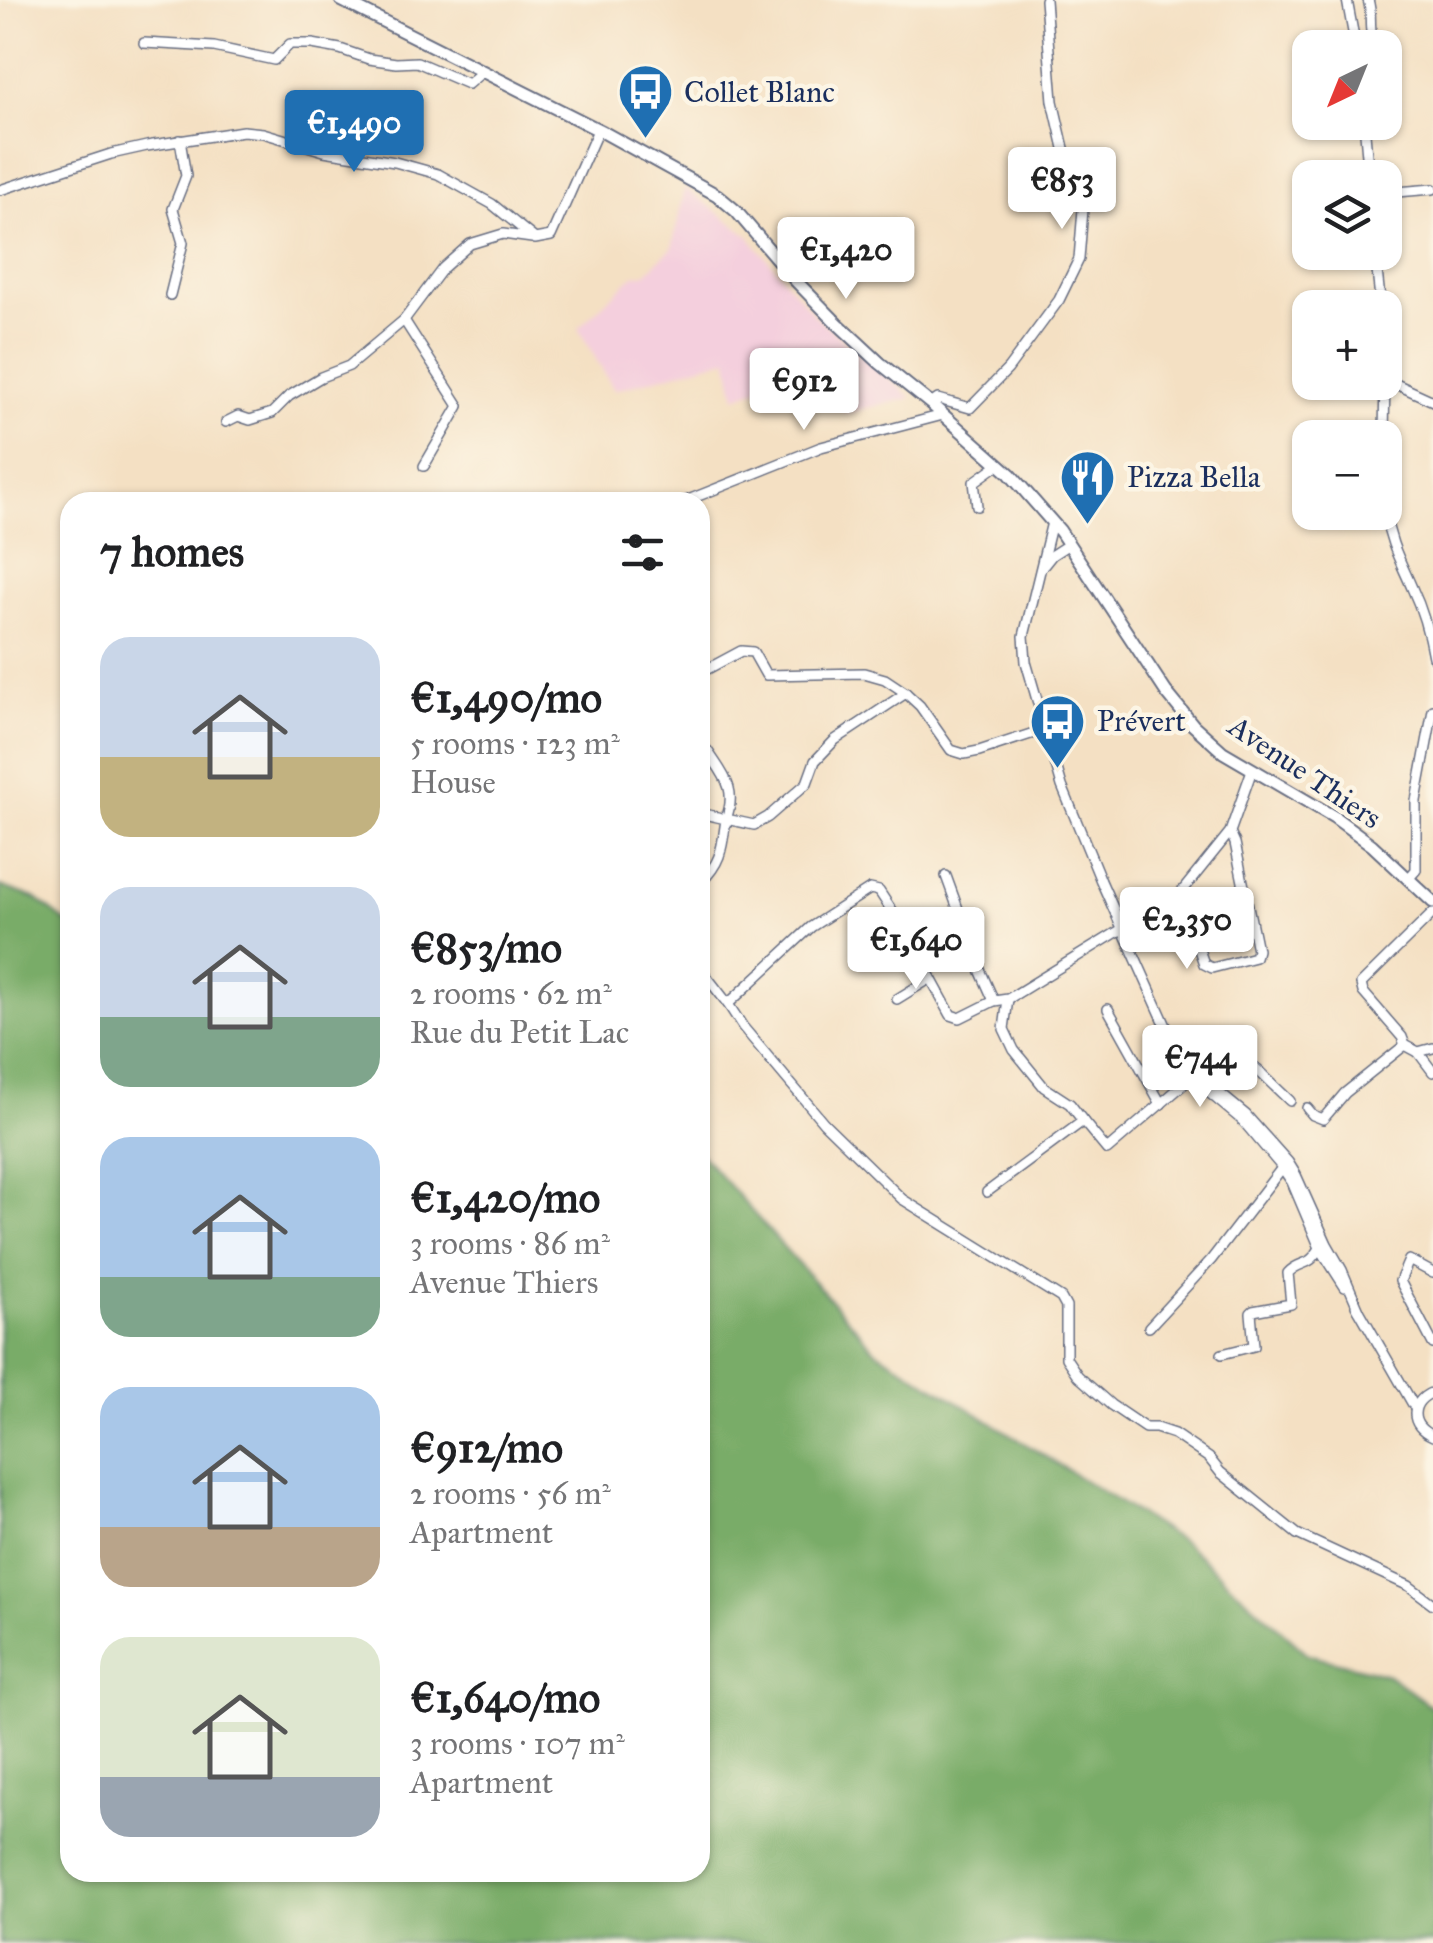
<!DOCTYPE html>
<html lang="en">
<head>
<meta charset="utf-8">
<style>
	body { margin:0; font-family:"IM FELL Great Primer",serif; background:#f2f2f2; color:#202124; height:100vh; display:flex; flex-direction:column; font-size:38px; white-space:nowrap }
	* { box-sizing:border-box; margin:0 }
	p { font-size:32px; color:#757577 }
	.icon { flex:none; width:55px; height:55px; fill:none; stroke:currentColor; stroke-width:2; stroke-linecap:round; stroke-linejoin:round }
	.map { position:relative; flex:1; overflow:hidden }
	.side { position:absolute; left:60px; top:492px; width:650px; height:1390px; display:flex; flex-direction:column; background:#fff; border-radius:30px; box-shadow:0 2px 8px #0004 }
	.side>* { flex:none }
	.needle { width:65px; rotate:223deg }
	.controls { position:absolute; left:1292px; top:30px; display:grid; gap:20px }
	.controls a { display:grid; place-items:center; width:110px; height:110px; border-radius:20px; background:#fff; box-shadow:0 2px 8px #0004; font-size:50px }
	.price { position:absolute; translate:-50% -85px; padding:0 22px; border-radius:10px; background:#fff; color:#222; font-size:32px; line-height:65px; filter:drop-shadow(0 2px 5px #0008) }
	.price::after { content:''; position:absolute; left:50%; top:60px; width:30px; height:22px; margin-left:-15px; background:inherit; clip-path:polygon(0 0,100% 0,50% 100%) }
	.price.on { background:#1f6fb2; color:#fff }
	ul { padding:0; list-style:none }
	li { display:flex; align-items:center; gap:30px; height:250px; padding:0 40px }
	li span { display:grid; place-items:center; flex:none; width:280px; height:200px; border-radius:30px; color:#555 }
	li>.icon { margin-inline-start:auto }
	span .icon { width:120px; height:120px; fill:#fffc; stroke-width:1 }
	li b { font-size:42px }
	h2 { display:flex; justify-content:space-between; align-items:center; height:120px; padding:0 40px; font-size:42px }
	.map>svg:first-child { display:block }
</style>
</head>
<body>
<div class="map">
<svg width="1433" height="1943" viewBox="0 0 1433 1943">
	<rect width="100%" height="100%" fill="#fcf5e5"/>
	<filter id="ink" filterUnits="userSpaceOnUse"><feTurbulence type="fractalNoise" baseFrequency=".01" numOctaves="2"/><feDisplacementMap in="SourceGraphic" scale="20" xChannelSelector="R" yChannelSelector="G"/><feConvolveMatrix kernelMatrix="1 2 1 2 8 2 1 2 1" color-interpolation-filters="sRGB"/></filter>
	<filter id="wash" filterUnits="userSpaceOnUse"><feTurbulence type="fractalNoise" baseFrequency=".0048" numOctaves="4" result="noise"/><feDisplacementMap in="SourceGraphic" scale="40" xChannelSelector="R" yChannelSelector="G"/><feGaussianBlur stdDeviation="2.25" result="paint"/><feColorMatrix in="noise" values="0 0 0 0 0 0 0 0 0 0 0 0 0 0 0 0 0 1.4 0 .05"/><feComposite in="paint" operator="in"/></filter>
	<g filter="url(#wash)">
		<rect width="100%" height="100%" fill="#f4e0c3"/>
		<polygon fill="#f4cfdd" points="685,188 747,234 815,316 912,398 845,413 811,368 736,397 728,358 614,390 578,328 634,275 646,273 672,248"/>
		<polygon fill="#79ac67" stroke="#4a6e62" stroke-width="2.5" points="0,886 35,898 70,925 70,1872 700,1872 700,1153 875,1350 1186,1544 1308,1654 1388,1675 1433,1708 1433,1943 0,1943"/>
	</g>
	<g filter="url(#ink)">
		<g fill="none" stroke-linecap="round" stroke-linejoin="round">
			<defs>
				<g id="minor">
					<polyline points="1347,0 1356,48"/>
					<path d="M1368,0C1374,17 1365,34 1379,48"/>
					<polyline points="144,43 214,47 274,60 290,44 312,44 340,49 369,59 396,63 417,62 468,84 482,72"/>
					<polyline points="1364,122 1369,178"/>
					<polyline points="0,190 111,154 147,146 243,131 263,133 324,151 395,162 438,174 492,204 535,239 551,236 598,130"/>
					<polyline points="1385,193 1433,189"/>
					<polyline points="1375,252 1381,308"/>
					<polyline points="170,295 183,243 173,209 186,176 180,140"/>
					<polyline points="404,320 459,406 424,466"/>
					<polyline points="1385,379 1433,401"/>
					<polyline points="931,404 938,399 970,408 1008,369 1059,300 1079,259 1083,209 1078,178 1067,161 1053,101 1045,0"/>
					<polyline points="226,422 238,416 250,420 272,413 289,396 321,377 349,366 404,320 443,268 470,244 503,234 532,238"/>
					<polyline points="1384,438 1385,372"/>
					<polyline points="683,502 821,447 943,415"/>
					<polyline points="977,506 974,482 999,464"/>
					<path d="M1385,512C1390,544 1400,560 1412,588C1422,609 1429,634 1433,657"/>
					<polyline points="1052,522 1024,636 1026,662 1062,786 1101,881 1171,1037 1195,1073 1246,1115 1288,1162 1296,1175 1327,1244 1342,1270 1359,1310"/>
					<polyline points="1044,565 1052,555 1069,544"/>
					<polyline points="700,673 741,651 753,652 766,675 864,673 885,679 906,693 920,706 951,750 964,754 979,751 1043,730 1048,731"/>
					<path d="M707,750C723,775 738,788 726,819L754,825L768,817L807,783L815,761L835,740L906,693"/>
					<path d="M700,813L726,819C722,848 722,862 700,883"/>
					<polyline points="1230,832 1235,843 1257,950 1255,957 1212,968 1204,964 1180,894 1230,832 1252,770"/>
					<polyline points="946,876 981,972 994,1001"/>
					<polyline points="1409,878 1416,870 1416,801 1433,710"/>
					<polyline points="1433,913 1361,984 1363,992 1402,1037 1405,1045 1418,1052 1433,1048"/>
					<polyline points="700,968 728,1004 743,1027 824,1123 902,1199 1061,1298 1066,1307 1066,1358 1078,1376 1111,1405 1145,1428 1156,1428 1174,1434 1209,1458 1220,1472 1297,1534 1409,1586 1433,1604"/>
					<polyline points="897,999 931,978"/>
					<polyline points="1008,999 1004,1029 1014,1050 1044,1087 1070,1104 1083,1121"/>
					<polyline points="728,1004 811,927 870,889 879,891 905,931 951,1015 960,1018 994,1001 1008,999 1122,929"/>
					<polyline points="1108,1009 1161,1104"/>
					<polyline points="1418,1052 1433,1072"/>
					<polyline points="1195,1081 1243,1121 1281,1166 1292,1182 1320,1248 1345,1287"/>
					<polyline points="1307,1108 1313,1115 1323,1119 1345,1093 1405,1045"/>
					<polyline points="987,1192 1083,1121 1107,1150 1192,1077 1200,1064 1245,1058 1290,1101"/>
					<polyline points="1433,1273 1409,1260 1400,1281 1433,1344"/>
					<polyline points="1356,1305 1415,1408"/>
					<polyline points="1149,1327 1211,1260 1285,1164"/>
					<path d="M1222,1354L1254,1346L1251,1313L1253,1311L1291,1304L1288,1273C1301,1259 1308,1269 1320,1248"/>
					<path d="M1433,1392C1409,1402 1409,1426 1433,1436"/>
				</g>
				<polyline id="major" points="341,0 603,132 717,195 736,211 794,279 836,322 880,363 931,404 1010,474 1060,531 1166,692 1193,725 1223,752 1334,817 1372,845 1433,902"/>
			</defs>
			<use href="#minor" stroke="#676d81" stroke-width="12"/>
			<use href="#major" stroke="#676d81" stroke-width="15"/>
			<use href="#minor" stroke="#fff" stroke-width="9"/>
			<use href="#major" stroke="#fff" stroke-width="11"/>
		</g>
	</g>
	<defs>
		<symbol id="bus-pin" viewBox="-11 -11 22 30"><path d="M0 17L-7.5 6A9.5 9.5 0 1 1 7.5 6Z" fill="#1f6fb2" stroke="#fcf5e5"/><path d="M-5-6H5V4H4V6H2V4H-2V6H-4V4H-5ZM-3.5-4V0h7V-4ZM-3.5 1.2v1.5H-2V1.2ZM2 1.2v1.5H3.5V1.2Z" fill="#fff"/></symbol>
		<symbol id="restaurant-pin" viewBox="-11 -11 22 30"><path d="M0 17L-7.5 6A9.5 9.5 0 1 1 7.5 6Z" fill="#1f6fb2" stroke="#fcf5e5"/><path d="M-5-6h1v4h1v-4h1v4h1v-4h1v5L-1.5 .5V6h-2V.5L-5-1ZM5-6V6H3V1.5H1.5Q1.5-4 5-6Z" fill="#fff"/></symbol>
	</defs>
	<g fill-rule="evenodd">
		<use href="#bus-pin" x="614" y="60" width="63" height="86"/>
		<use href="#restaurant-pin" x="1056" y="446" width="63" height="86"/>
		<use href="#bus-pin" x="1026" y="690" width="63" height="86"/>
	</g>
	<g text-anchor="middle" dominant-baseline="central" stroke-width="9" stroke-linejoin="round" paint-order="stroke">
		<g font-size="30" fill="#1b2f5e" stroke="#fcf5e5" text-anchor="start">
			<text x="684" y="92">Collet Blanc</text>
			<text x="1127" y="477">Pizza Bella</text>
			<text x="1097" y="721">Prévert</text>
		</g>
		<g font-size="30" fill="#1b2f5e" stroke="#fcf5e5">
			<text transform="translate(1305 772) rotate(34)">Avenue Thiers</text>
		</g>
	</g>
</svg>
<div class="controls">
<a><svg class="needle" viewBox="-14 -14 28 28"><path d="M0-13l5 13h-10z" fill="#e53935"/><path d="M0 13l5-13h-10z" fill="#757577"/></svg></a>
<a><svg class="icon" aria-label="layers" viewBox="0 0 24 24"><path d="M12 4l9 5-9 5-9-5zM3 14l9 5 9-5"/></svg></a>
<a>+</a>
<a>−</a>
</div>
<b class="price on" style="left:354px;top:175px">€1,490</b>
<b class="price" style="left:1062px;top:232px">€853</b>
<b class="price" style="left:846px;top:302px">€1,420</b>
<b class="price" style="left:804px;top:433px">€912</b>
<b class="price" style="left:1187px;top:972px">€2,350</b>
<b class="price" style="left:916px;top:992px">€1,640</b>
<b class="price" style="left:1200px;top:1110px">€744</b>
<section class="side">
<h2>7 homes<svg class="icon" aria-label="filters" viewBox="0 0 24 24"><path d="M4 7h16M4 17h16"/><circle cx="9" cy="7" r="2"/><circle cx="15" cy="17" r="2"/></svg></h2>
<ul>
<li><span style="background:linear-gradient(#c9d6e8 60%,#c2b280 0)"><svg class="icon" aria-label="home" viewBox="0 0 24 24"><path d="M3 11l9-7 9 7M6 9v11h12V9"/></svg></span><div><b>€1,490/mo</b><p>5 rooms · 123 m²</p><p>House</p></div></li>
<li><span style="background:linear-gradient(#c9d6e8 65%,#7fa58c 0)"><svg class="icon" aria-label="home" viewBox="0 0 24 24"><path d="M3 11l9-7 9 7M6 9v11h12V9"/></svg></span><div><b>€853/mo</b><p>2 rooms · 62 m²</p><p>Rue du Petit Lac</p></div></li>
<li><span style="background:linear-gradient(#a9c7e8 70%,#7fa58c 0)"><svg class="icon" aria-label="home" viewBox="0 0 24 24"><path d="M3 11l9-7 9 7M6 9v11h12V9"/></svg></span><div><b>€1,420/mo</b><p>3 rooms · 86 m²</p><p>Avenue Thiers</p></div></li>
<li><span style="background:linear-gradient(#a9c7e8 70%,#b9a48a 0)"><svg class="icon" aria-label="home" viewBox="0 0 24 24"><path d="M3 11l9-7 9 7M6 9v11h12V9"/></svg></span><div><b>€912/mo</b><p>2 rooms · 56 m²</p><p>Apartment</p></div></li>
<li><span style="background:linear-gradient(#dfe7d0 70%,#9aa5b1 0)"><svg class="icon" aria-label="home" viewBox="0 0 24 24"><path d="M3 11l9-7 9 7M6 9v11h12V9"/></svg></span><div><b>€1,640/mo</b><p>3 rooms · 107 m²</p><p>Apartment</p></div></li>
</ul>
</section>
</div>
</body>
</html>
